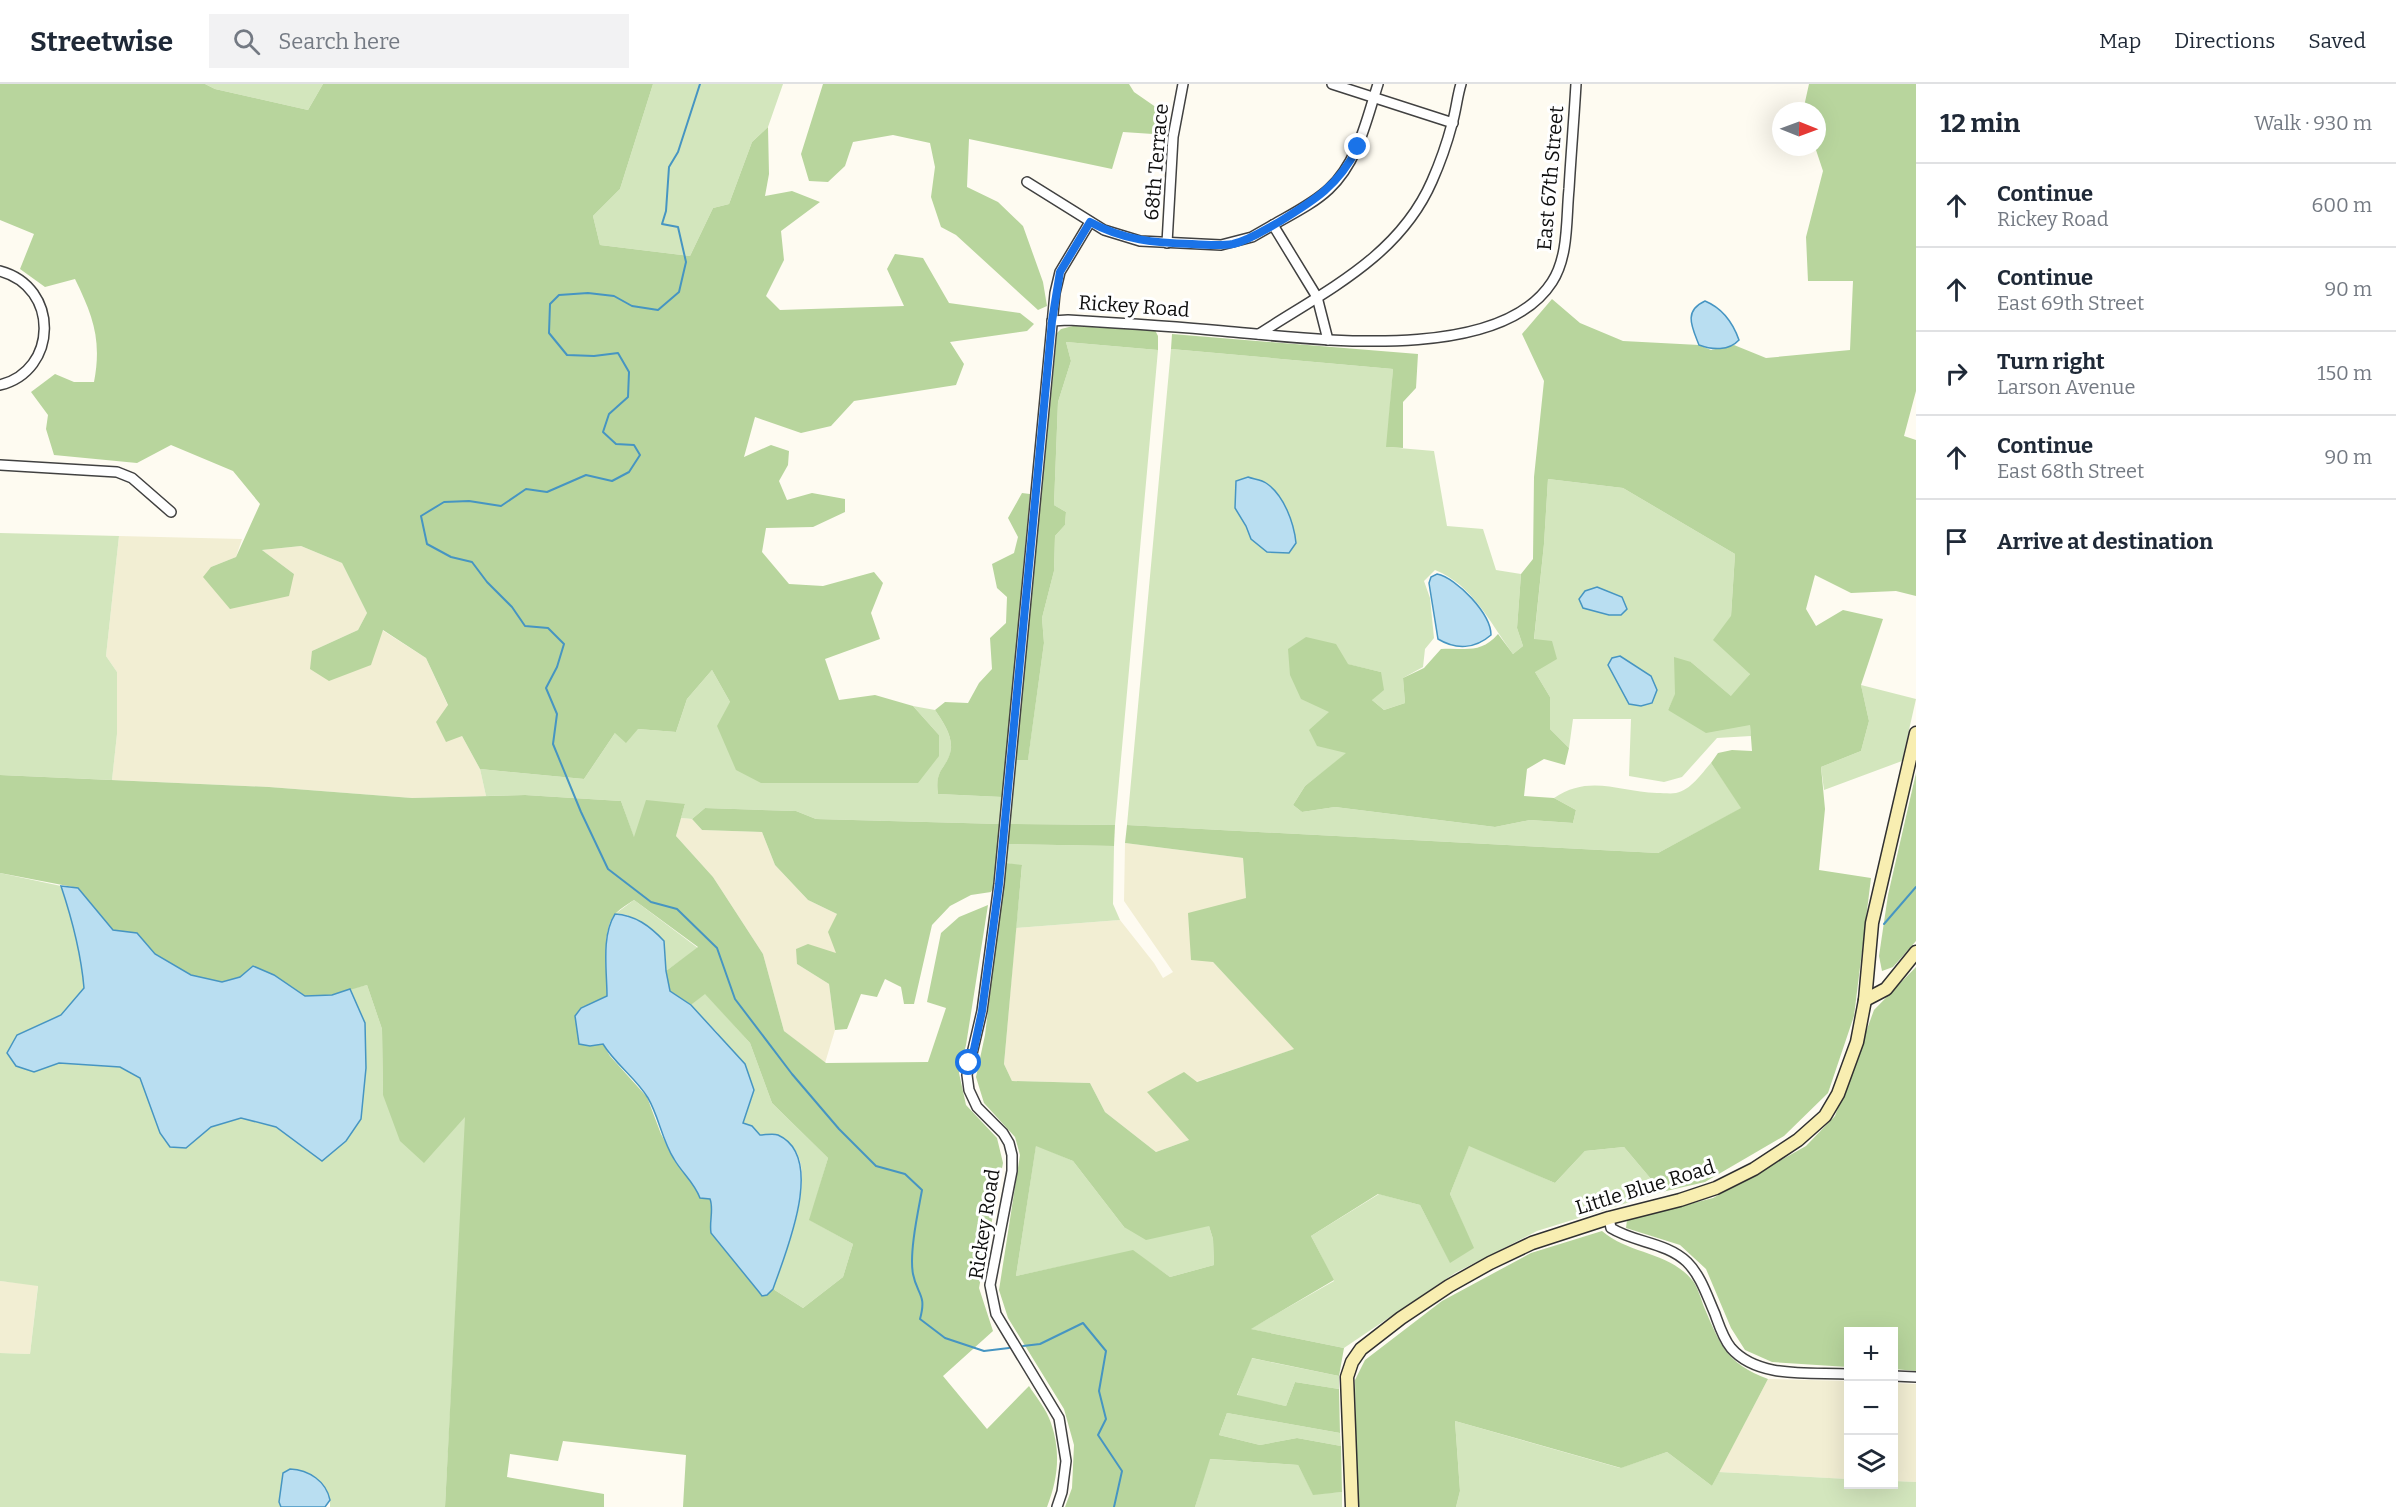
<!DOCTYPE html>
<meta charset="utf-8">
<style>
:root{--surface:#fff;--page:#f2f2f3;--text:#1f2937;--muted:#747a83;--line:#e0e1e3}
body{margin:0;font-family:Bitter,serif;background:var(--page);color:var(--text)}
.controls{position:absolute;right:18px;bottom:18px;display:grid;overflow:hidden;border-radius:0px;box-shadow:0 6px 24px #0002}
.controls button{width:54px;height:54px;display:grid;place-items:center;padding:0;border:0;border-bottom:2px solid var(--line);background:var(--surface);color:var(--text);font:30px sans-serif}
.compass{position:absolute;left:1772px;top:18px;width:54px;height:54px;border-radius:50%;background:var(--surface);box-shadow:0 6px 24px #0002;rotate:91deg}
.stop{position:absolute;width:18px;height:18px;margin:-14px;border:4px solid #1a73e8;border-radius:50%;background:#fff}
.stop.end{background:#1a73e8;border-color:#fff;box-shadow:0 2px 6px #0008}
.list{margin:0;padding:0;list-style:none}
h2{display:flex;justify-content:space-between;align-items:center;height:78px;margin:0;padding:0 24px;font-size:26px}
h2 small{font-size:20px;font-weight:400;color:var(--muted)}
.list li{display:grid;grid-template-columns:39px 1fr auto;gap:18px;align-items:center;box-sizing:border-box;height:84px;padding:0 24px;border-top:2px solid var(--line)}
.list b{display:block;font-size:22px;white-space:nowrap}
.list p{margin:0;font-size:20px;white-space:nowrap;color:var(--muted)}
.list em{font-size:20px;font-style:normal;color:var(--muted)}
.icon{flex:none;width:33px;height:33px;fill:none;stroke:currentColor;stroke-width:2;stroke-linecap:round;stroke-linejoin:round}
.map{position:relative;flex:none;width:1916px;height:1423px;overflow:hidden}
header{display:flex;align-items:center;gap:36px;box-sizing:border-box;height:84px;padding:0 30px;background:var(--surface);border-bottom:2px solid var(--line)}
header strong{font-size:28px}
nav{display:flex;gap:33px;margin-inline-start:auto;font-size:21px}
.search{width:420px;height:54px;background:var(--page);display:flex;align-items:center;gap:15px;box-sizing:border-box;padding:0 21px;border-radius:0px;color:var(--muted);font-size:22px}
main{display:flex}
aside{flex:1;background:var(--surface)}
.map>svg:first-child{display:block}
.farmland{fill:#f2eed3}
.green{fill:#d3e6bd}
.forest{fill:#b8d59d;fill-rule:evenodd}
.water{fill:#b9def1;stroke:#4695c2;stroke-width:1.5}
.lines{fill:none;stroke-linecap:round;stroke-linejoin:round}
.stream{stroke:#4695c2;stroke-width:2}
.street-casing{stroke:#414141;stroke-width:12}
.secondary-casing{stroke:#303030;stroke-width:15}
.street{stroke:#fff;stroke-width:9}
.secondary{stroke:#f8eeb1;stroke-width:12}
.route{stroke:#1a73e8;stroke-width:8}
.labels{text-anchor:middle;stroke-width:6;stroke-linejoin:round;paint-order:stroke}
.street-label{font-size:20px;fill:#0e0e0e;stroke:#fff}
</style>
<header>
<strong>Streetwise</strong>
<div class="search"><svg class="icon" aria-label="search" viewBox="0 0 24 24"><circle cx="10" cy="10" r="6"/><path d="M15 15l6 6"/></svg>Search here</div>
<nav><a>Map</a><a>Directions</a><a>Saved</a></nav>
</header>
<main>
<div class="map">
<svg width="1916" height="1423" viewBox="0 0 1916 1423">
<rect width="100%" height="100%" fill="#fefbf1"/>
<!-- farmland -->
<g class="farmland">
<path d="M119 452 242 455 236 473 211 483 294 490 262 466 301 462 342 479 367 529 358 546 312 567 382 546 426 574 462 652 480 685 486 712 412 714 269 703 112 696 117 650V588L106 572Z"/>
<path d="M681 734 692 735 702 746 762 748 775 781 808 816 837 830 836 870 808 861 797 880 829 900 835 946 825 979 784 947 763 870 713 793 676 752Z"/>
<path d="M1125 759 1243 774 1246 814 1213 878 1295 965 1196 998 1148 1007 1189 1056 1156 1068 1105 1028 1090 999 1012 997 1004 980 1016 844 1120 836 1154 879 1163 894 1173 888 1124 817Z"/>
<path d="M0 1197 38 1201 30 1270 0 1269Z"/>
<path d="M1768 1295 1848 1297V1395L1719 1388Z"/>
<path d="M1894 1299 1916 1300V1398L1894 1397Z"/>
</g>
<!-- green -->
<g class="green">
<path d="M205 0H323L308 26 215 5Z"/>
<path d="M653 0H783L768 43 752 58 729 120 713 124 690 172 600 161 593 132 620 105Z"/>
<path d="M1066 258 1158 266 1115 741 1010 740 1016 676 1028 675 1044 559 1042 534 1054 487 1055 452 1065 441 1066 428 1054 421 1058 318 1071 277Z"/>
<path d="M1171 265 1393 285 1387 363 1434 367 1447 442 1483 445 1496 486 1521 490 1517 544 1523 562 1513 570C1490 539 1473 501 1435 486L1424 497 1430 514 1434 554 1425 565 1423 583 1403 594 1405 619 1384 626 1372 616 1381 588 1347 580 1329 628 1347 669 1305 702 1293 721 1302 728 1335 723 1495 743 1530 736 1573 739 1576 726 1554 714C1590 690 1619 708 1657 709 1663 709 1671 710 1676 709 1691 706 1701 690 1711 679L1742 724 1658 769 1127 741Z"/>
<path d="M1548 395 1623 404 1735 470 1731 532 1750 590 1732 613 1691 578 1668 626 1750 641 1751 652 1717 654 1682 693 1664 698 1629 692 1631 635H1573L1569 664 1550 645V613L1535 588 1534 556 1544 460Z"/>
<path d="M0 449 119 452 106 572 117 588V650L112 696 0 691Z"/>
<path d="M712 586 730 618 939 651 913 622 935 626C943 638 952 650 951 665 949 683 934 684 938 710L1002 713 1000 740 816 735 796 727 705 724 692 735 681 734 685 720 634 754 621 717 525 711 486 712 480 685 584 695 615 649 638 645 676 648 687 615Z"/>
<path d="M1861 601 1916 615 1902 677 1824 706 1821 683 1861 667 1869 637Z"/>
<path d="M1008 760 1114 762 1113 820 1120 836 1016 844 1022 782 1006 779Z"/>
<path d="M0 789 61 802C72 835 81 869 84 904L61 931 17 951 34 988 59 979 120 983 140 994 160 1049 186 1064 211 1043 241 1034 276 1043 322 1076 346 1057 361 1034 365 939 350 905 367 901 382 945 383 1011 466 1032 445 1423H330V1416L290 1385 283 1389 279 1417 281 1423H0V1269L30 1270 38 1202 0 1197Z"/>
<path d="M634 816 698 864 666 887 664 857 627 831 615 830Z"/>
<path d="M705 909 750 959 772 1019 828 1074 810 1136 853 1160 843 1193 803 1224 773 1205C784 1174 819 1090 792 1062 786 1055 771 1056 762 1051 753 1047 756 1043 743 1039L751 1011 717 948 691 921Z"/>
<path d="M1036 1061 1073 1077 1124 1143 1209 1142 1213 1155 1214 1181 1170 1193 1133 1167 1016 1192Z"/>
<path d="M1469 1061 1555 1099 1585 1067 1624 1063 1662 1108 1537 1147 1455 1189 1344 1264 1250 1245 1334 1197 1311 1152 1379 1110 1420 1121 1450 1178 1473 1164 1450 1110Z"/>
<path d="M1251 1274 1339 1292V1305L1295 1298 1286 1322 1237 1312Z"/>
<path d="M1227 1329 1340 1349 1341 1362 1297 1354 1260 1361 1219 1351Z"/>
<path d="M1455 1337 1620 1384 1667 1368 1712 1402 1719 1388 1848 1395V1400H1894V1397L1916 1398V1423H1456L1460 1407Z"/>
<path d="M1209 1375 1298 1381 1313 1410 1342 1408V1423H1195Z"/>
</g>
<!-- forest -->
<g class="forest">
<path d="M0 0H205L215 5 308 26 323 0H653L620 105 593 132 600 161 690 172 713 124 729 120 752 58 768 43 769 90 765 112 792 107 820 118 781 147 784 176 766 212 780 226 904 222 887 185 895 170 923 174 949 219 1020 229 1034 240 1027 247 950 258 964 280 956 301 854 317 831 342 801 349 755 333 744 373 771 361 789 367 788 381 779 397 787 416 812 409 845 415V428L813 443 766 444 762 468 789 500 823 502 874 488 883 499 871 529 880 555 825 575 839 616 875 611 913 622 939 651V672L918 699H761L736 686 717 642 730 618 712 586 687 615 676 648 638 645 626 659 615 649 584 695 480 685 462 652 446 658 436 638 448 621 426 574 383 546 371 581 329 597 310 585 312 567 358 546 367 529 342 479 301 462 262 466 294 490 289 512 230 525 203 493 211 483 236 473 260 420 233 387 171 361 137 379 54 371 46 345 48 331 31 308 55 290 74 298H94C102 256 93 232 75 195L45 203 20 185 34 150 0 136Z"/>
<path d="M823 0H1129L1134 8 1160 26 1153 50 1123 48 1112 85 969 55 967 103 998 118 1023 142 1043 198 1047 222 1038 226 956 151 941 143 931 113 935 83 930 59 893 51 853 58 845 82 828 98 809 97 801 70Z"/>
<path d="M1809 0H1916V307L1904 352 1916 356V512L1896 507 1851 509 1815 491 1806 525 1816 542 1843 526 1883 535 1861 601 1869 637 1861 667 1821 683 1825 725 1819 786 1871 794 1854 932 1828 1009 1784 1052 1705 1098 1662 1108 1624 1063 1585 1067 1555 1099 1469 1062 1450 1110 1474 1164 1450 1179 1420 1121 1378 1110 1311 1152 1334 1196 1251 1245 1344 1264 1339 1292 1252 1274 1237 1311 1286 1322 1295 1298 1339 1305 1340 1349 1227 1329 1219 1351 1260 1361 1297 1354 1341 1362 1342 1408 1313 1411 1298 1381 1210 1375 1195 1423H1065L1072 1404 1074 1361 1064 1325 1008 1234 999 1206 1020 1071 1015 1053 984 1019 976 993 985 951 1006 779 1022 781 1004 980 1012 997 1090 999 1105 1028 1156 1068 1189 1056 1147 1008 1184 988 1197 998 1294 965 1213 878 1191 876 1188 829 1246 814 1243 774 1125 759 1127 741 1658 769 1741 724 1711 679 1718 669 1732 666 1752 667 1750 641 1706 649 1668 626 1675 610 1674 573 1691 578 1731 612 1750 590 1713 556 1731 532 1735 470 1623 404 1548 395 1544 460 1534 555 1552 557 1557 575 1535 588 1550 613V645L1569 664 1565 681 1544 675 1527 685 1524 712 1554 714 1576 726 1573 739 1530 736 1495 743 1335 723 1302 728 1293 721 1305 702 1346 669 1317 662 1309 646 1329 628 1301 615 1290 591 1288 565 1306 553 1336 560 1348 580 1381 588 1384 606 1372 616 1384 626 1405 619 1403 594 1424 584 1441 565C1464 563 1480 571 1498 550L1513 570 1523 562 1517 544 1521 490 1533 475 1534 393 1544 297 1522 250 1552 215 1580 239 1623 257 1699 261 1711 266 1734 261 1766 274 1850 266 1853 197H1808L1806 153 1823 87 1815 63H1817V27H1803ZM1036 1062 1073 1077 1124 1143 1146 1156 1209 1142 1213 1155 1214 1181 1170 1193 1133 1166 1016 1192Z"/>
<path d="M1073 242 1155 246 1158 252V266L1066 258 1071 277 1058 318 1054 421 1066 428 1065 441 1055 452 1054 487 1042 534 1044 559 1028 676H1016L1057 249 1061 245Z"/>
<path d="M1172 250 1418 270 1416 304 1403 318V364L1386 363 1393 285 1171 265Z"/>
<path d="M1022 409 1030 410 1002 713 938 710C934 684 948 684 951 665 952 650 943 638 935 626L945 618 968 619 979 599 992 585 990 554 1006 539 1007 513 997 504 992 480 1014 469 1018 453 1008 434Z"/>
<path d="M1916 689V857L1893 883 1882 887 1879 872 1888 811Z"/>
<path d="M0 691 269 703 412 714 525 711 621 717 634 753 646 716 685 720 676 752 713 793 763 870 784 947 826 979 928 978 946 924 927 918 941 849 959 833 988 821 966 961 959 989 966 1021 997 1054 1003 1079 979 1204 993 1247 943 1292 987 1345 1029 1302C1036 1313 1047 1326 1051 1339 1061 1368 1058 1395 1047 1423H683L686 1371 563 1357 558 1377 510 1370 507 1393 604 1410V1423H445L465 1033 424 1079 400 1057 383 1011 382 945 367 901 332 911 305 912 274 891 240 893 221 898 191 891 155 870 137 849 113 846 78 804 0 789ZM634 816 698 863 666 887 670 907 691 921 705 910 750 959 772 1019 828 1074 809 1136 853 1160 843 1193 803 1224 773 1205 767 1211 762 1212 711 1149C709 1138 714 1125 710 1115L700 1114 695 1102 675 1077 661 1050 647 1013 610 972 581 924 607 912C607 892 601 844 615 830 621 824 628 820 634 816Z"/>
<path d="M705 724 796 727 816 735 1000 740 993 804 991 808 971 811 950 822 932 841 914 920H904L901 903 885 895 877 913 861 910 847 945 835 946 829 900 797 880 796 865 808 860 836 869 828 848 837 830 808 816 775 781 762 748 702 746 692 735Z"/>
<path d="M1010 740 1115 741 1114 762 1008 760Z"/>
<path d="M1916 883V1287L1894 1285V1248H1848V1283L1772 1278 1745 1266 1731 1244 1706 1185 1680 1161 1626 1144 1627 1136 1713 1114 1806 1062 1835 1032 1874 926Z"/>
<path d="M1602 1147C1630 1171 1669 1167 1693 1197 1698 1204 1701 1215 1704 1223 1721 1262 1726 1279 1768 1295L1712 1402 1667 1368 1621 1384 1455 1337 1460 1407 1456 1423H1357L1355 1296 1365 1276 1442 1217 1531 1169Z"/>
</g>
<!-- water -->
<g class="water">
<path d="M1705 217C1722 224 1733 239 1739 256 1729 267 1712 266 1699 261 1692 243 1683 227 1705 217Z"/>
<path d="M1248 393C1253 395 1262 396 1266 399 1284 411 1294 439 1296 459L1289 469 1267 468 1251 455 1246 442 1235 424 1236 397Z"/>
<path d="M1437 490C1457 494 1491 530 1491 551 1475 565 1456 566 1438 555L1429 499 1431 493Z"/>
<path d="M1597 503 1622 513 1627 525 1621 531H1609L1583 524 1579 515 1585 507Z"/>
<path d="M1620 572 1651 592 1657 606 1652 619 1641 622 1629 620 1608 581 1612 574Z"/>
<path d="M61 802 78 804 113 846 137 849 155 870 191 891 222 898 240 893 253 882 274 891 305 912 332 911 350 905 365 939 366 984 361 1035 346 1057 322 1077 276 1043 241 1034 211 1043 186 1064 170 1063 160 1049 140 994 120 983 59 979 34 988 16 982 7 969 17 951 61 931 84 904C81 869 72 835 61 802Z"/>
<path d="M615 830C635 831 650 842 664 857L666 887 670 907 691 921 745 980 754 1006 743 1039 752 1042 760 1051C765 1051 773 1049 778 1051 827 1073 785 1170 773 1205L767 1211 762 1212 759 1208 711 1149C709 1138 714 1125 710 1115L700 1114C694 1098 682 1089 674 1075 662 1056 659 1033 648 1014 636 994 615 980 603 960L590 962 579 960 575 932 581 924 607 912C607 887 601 852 615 830Z"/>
<path d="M290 1385C309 1386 326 1397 330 1416L325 1423H281L279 1418 283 1389Z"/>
</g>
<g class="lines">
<!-- stream -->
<g class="stream">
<path d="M700 0 678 68 669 83 666 127 662 140 678 143 686 178 679 208 658 226 632 222 614 212 588 209 559 211 550 220 549 249 567 271 594 272 618 269 629 288 628 313 609 330 603 348 616 360 634 361 640 371 629 388 612 397 586 391 547 408 526 405 501 422 469 417 444 418 421 432 427 460 451 473 472 478 487 498 512 523 525 542 548 544 564 560 557 583 546 604 557 630 553 660 581 728 608 785 651 818 677 825 717 864 735 915 792 990 839 1045 876 1082 905 1090 922 1106C918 1128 909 1169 913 1190 917 1211 927 1210 920 1235L945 1254 984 1267 1009 1264"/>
<path d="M1884 840 1916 803"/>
<path d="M1023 1262 1040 1260 1083 1239 1106 1267 1099 1307 1106 1335 1098 1351 1122 1387 1114 1423"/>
</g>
<!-- street casing -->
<g class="street-casing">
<g id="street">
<path d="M1332 0 1453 39"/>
<path d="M1027 98 1104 146 1140 157 1221 161 1252 153 1273 141 1317 213 1328 256"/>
<path d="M1273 141C1292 130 1313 120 1329 105 1358 78 1366 37 1378 0"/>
<path d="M1167 159 1173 53 1183 0"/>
<path d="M0 187C60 203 58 287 0 301"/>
<path d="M1052 237 1068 236C1120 239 1171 242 1223 247 1307 254 1498 282 1552 198 1569 172 1566 134 1569 105 1571 70 1574 35 1576 0"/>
<path d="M1259 250C1325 207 1399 173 1432 97 1440 79 1447 59 1452 40 1456 27 1457 13 1461 0"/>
<path d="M0 381 117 388 132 394 171 428"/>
<path d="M1609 1134 1611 1144C1635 1159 1666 1158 1687 1178 1701 1192 1707 1212 1715 1230 1719 1241 1723 1254 1731 1264 1758 1295 1810 1288 1848 1290"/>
<path d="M1894 1292 1916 1293"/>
<path d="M1057 1423 1062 1408 1066 1377 1059 1334 996 1230 990 1201 1012 1087V1071L1009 1059 1003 1049 977 1023 969 1006 967 991 982 927 999 800 1055 209 1060 188 1090 138"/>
</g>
</g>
<!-- secondary casing -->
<g class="secondary-casing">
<g id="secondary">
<path d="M1865 916 1886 905 1916 868"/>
<path d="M1352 1423 1347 1293 1352 1278 1361 1265 1401 1234 1449 1202 1490 1179 1532 1159 1609 1134 1680 1116 1716 1104 1754 1085 1798 1056 1825 1032 1838 1010 1857 958 1865 916 1872 839 1916 649"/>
</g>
</g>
<!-- street -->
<use href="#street" class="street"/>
<!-- secondary -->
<use href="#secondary" class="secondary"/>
</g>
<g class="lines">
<!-- route -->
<path class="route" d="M969 979 974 965 982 927 999 800 1052 237 1060 188 1090 138C1123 156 1155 159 1192 160 1206 161 1220 162 1233 160 1250 156 1264 146 1279 138 1315 116 1338 102 1358 63"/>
</g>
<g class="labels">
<!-- street labels -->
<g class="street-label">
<text transform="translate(1156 78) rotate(-85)" y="7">68th Terrace</text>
<text transform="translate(1550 94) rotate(-85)" y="7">East 67th Street</text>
<text transform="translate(1134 222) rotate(4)" y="7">Rickey Road</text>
<text transform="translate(1645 1103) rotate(-17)" y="7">Little Blue Road</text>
<text transform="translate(984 1140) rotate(-81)" y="7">Rickey Road</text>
</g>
</g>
</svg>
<div class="controls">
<button>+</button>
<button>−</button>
<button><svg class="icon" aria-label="layers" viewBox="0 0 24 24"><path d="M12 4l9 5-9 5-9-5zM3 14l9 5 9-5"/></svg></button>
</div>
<svg class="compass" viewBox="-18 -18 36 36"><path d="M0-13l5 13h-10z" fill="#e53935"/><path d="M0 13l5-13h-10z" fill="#747a83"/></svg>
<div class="stop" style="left:969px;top:979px"></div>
<div class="stop end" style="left:1358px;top:63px"></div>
</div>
<aside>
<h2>12 min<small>Walk · 930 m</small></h2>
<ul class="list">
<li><svg class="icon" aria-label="ahead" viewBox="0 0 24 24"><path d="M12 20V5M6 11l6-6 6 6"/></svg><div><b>Continue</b><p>Rickey Road</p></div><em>600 m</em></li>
<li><svg class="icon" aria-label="ahead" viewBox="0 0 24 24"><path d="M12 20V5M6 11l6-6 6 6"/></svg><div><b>Continue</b><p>East 69th Street</p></div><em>90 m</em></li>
<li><svg class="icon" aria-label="right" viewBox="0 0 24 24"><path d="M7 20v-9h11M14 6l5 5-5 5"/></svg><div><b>Turn right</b><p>Larson Avenue</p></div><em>150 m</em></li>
<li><svg class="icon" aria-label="ahead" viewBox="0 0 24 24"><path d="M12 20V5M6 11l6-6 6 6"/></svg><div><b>Continue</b><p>East 68th Street</p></div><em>90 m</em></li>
<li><svg class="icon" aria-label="arrive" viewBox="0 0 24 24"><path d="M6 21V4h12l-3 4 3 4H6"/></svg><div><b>Arrive at destination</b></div></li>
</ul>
</aside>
</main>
